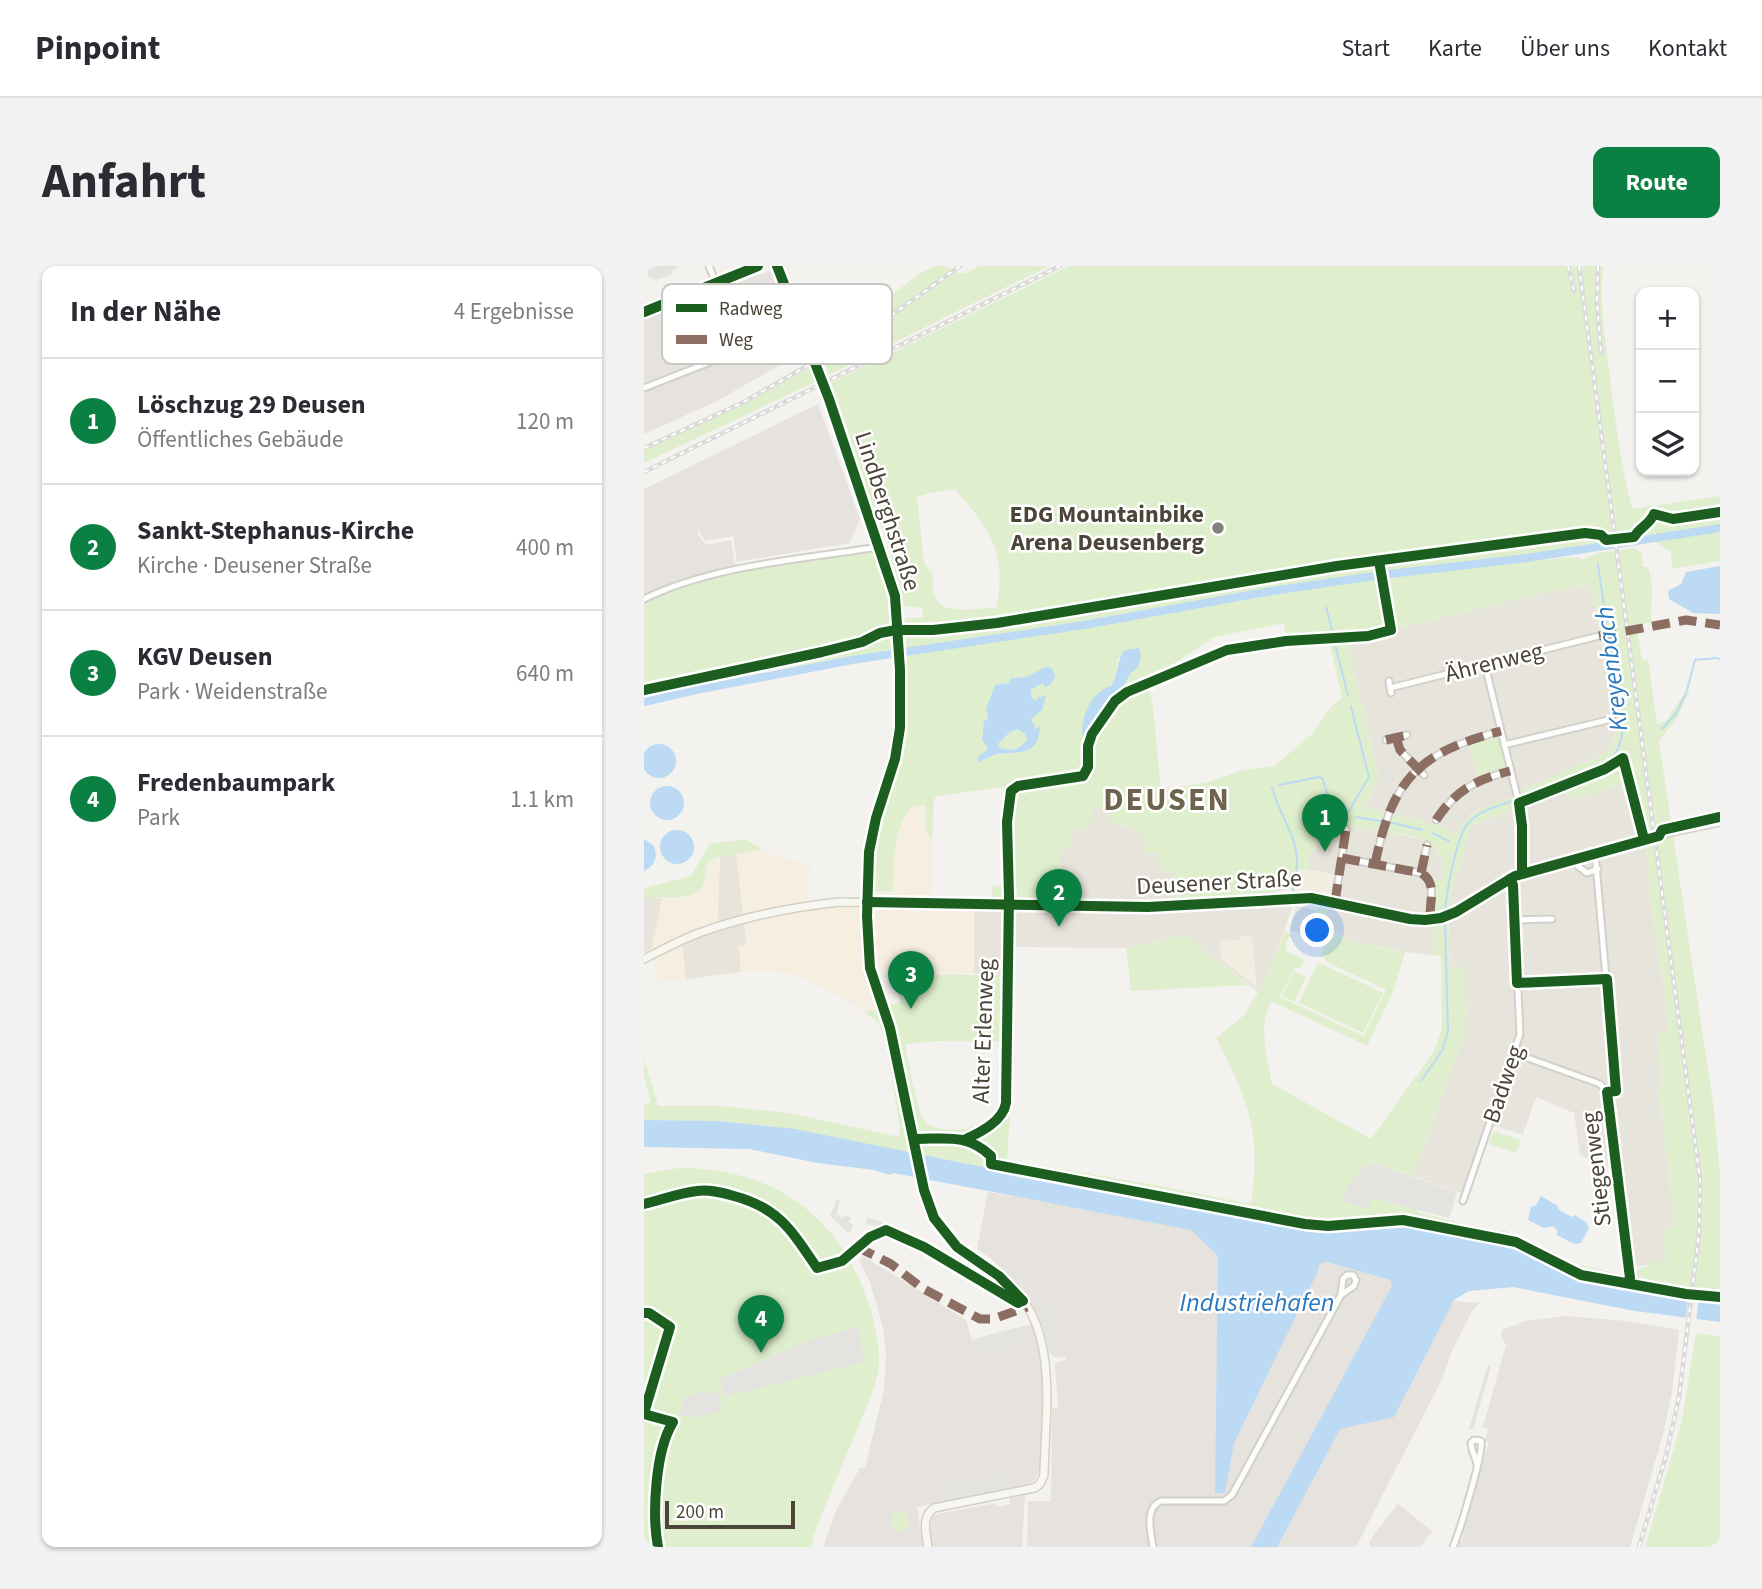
<!DOCTYPE html>
<html lang="de">
<meta charset="utf-8">
<style>
:root{--surface:#fff;--page:#f2f2f3;--text:#2b2b33;--muted:#7c7c81;--line:#e1e1e2;--accent:#0b8043}
body{margin:0;font-family:"Source Sans 3",sans-serif;background:var(--page);color:var(--text)}
.controls{position:absolute;right:21px;top:21px;display:grid;overflow:hidden;border-radius:14px;box-shadow:0 2px 5px #0004}
.controls button{width:63px;height:63px;display:grid;place-items:center;padding:0;border:0;border-bottom:2px solid var(--line);background:var(--surface);color:var(--text);font:35px sans-serif}
.scale{position:absolute;left:21px;bottom:18px;width:130px;box-sizing:border-box;padding-left:7px;border:4px solid #4b4438;border-top:0;font-size:19px;line-height:24px;white-space:nowrap;color:#4b4438;-webkit-text-stroke:5px #fff;paint-order:stroke}
.you{position:absolute;left:674px;top:665px;width:24px;height:24px;margin:-18px;border:5px solid #fff;border-radius:50%;background:#1a73e8;box-shadow:0 0 0 10px #1a73e833}
.badge{display:grid;place-items:center;width:46px;height:46px;border-radius:50%;background:var(--accent);color:#fff;font-size:23px;font-weight:700}
.pin{position:absolute;translate:-50% -58px;filter:drop-shadow(0 2px 4px #0008)}
.pin::after{content:'';position:absolute;top:37px;width:24px;height:21px;background:inherit;clip-path:polygon(0 0,100% 0,50% 100%)}
.list{margin:0;padding:0;list-style:none}
h2{display:flex;justify-content:space-between;align-items:center;height:91px;margin:0;padding:0 28px;font-size:30px}
h2 small{font-size:23px;font-weight:400;color:var(--muted)}
.list li{display:grid;grid-template-columns:46px 1fr auto;gap:21px;align-items:center;box-sizing:border-box;height:126px;padding:0 28px;border-top:2px solid var(--line)}
.list b{display:block;font-size:26px;white-space:nowrap}
.list p{margin:0;font-size:23px;white-space:nowrap;color:var(--muted)}
.list em{font-size:23px;font-style:normal;color:var(--muted)}
.icon{flex:none;width:38px;height:38px;fill:none;stroke:currentColor;stroke-width:2;stroke-linecap:round;stroke-linejoin:round}
.map{position:relative;flex:none;width:1076px;height:1281px;overflow:hidden;border-radius:14px}
header{display:flex;align-items:center;gap:42px;box-sizing:border-box;height:98px;padding:0 35px;background:var(--surface);border-bottom:2px solid var(--line)}
header strong{font-size:33px}
nav{display:flex;gap:38px;margin-inline-start:auto;font-size:24px}
.intro{display:flex;align-items:center;justify-content:space-between;box-sizing:border-box;height:168px;padding:0 42px}
h1{margin:0;font-size:49px}
.button{padding:18px 32px;border-radius:14px;background:var(--accent);color:#fff;font-size:24px;font-weight:700}
main{display:flex;gap:42px;padding:0 42px}
aside{flex:1;background:var(--surface);border-radius:14px;box-shadow:0 2px 5px #0004}
.map>svg:first-child{display:block}
.residential{fill:#e7e4db}
.commercial{fill:#f6eee1}
.industrial{fill:#e6e2dd}
.education{fill:#f1ede0}
.green{fill:#dfefcd;fill-rule:evenodd}
.parking{fill:#e5e3df}
.water{fill:#bcdaf3;fill-rule:evenodd}
.pier{fill:#f3f2ee}
.lines{fill:none;stroke-linecap:round;stroke-linejoin:round}
.stream{stroke:#bcdaf3;stroke-width:2}
.river{stroke:#bcdaf3;stroke-width:8}
.street-casing{stroke:#d1d0cb;stroke-width:9}
.secondary-casing{stroke:#d3d0c4;stroke-width:10}
.primary-casing{stroke:#d6cfba;stroke-width:11}
.street{stroke:#fdfdfc;stroke-width:5}
.secondary{stroke:#f7f6f1;stroke-width:7}
.primary{stroke:#f2efe6;stroke-width:8}
.rail-casing{stroke:#dadada;stroke-width:4.5}
.rail{stroke:#fff;stroke-width:2;stroke-dasharray:5;stroke-linecap:butt}
.quiet{stroke:#8d6e63;stroke-width:9;stroke-dasharray:18 9;stroke-linecap:butt}
.cycleway-casing{stroke:#fff;stroke-width:15}
.cycleway{stroke:#1b5e20;stroke-width:10}
.poi-dot{fill:#868178;stroke:#fff;stroke-width:2.5}
.labels{text-anchor:middle;stroke-width:5;stroke-linejoin:round;paint-order:stroke}
.street-label{font-size:24px;fill:#4b4438;stroke:#fff}
.poi-label{font-size:24px;font-weight:bold;fill:#4b4438;stroke:#fff;text-anchor:end}
.water-label{font-size:26px;font-style:italic;fill:#2a78be;stroke:#fff}
.district-label{font-size:32px;font-weight:bold;letter-spacing:2px;fill:#6e634e;stroke:#fff}
.key{fill:#fff;stroke:#c9c7c3;stroke-width:2}
.key-label{font-size:19px;fill:#4b4438}
</style>
<header>
<strong>Pinpoint</strong>
<nav><a>Start</a><a>Karte</a><a>Über uns</a><a>Kontakt</a></nav>
</header>
<div class="intro"><h1>Anfahrt</h1><a class="button">Route</a></div>
<main>
<aside>
<h2>In der Nähe<small>4 Ergebnisse</small></h2>
<ul class="list">
<li><span class="badge">1</span><div><b>Löschzug 29 Deusen</b><p>Öffentliches Gebäude</p></div><em>120 m</em></li>
<li><span class="badge">2</span><div><b>Sankt-Stephanus-Kirche</b><p>Kirche · Deusener Straße</p></div><em>400 m</em></li>
<li><span class="badge">3</span><div><b>KGV Deusen</b><p>Park · Weidenstraße</p></div><em>640 m</em></li>
<li><span class="badge">4</span><div><b>Fredenbaumpark</b><p>Park</p></div><em>1.1 km</em></li>
</ul>
</aside>
<div class="map">
<svg width="1076" height="1281" viewBox="0 0 1076 1281">
<rect width="100%" height="100%" fill="#f3f2ee"/>
<!-- residential -->
<g class="residential">
<path d="M947 319 972 467 967 481 961 488 872 526 873 529 827 548 813 570 793 559 720 542 735 511 703 375 899 327Z"/>
<path d="M984 516 999 573H1001L1007 635 1026 766 1015 767 1018 821 1015 822 1031 962 1023 995 986 1002 972 906 936 889 930 847 892 831 879 869 846 858 821 928 769 910 820 769 821 701H806L804 650 807 629 825 566 831 558 876 542 875 537 917 523 929 533Z"/>
<path d="M449 540 468 544V557L496 566 516 588 528 605 534 640 650 636 625 707 614 726 541 669 482 682 364 681V709L330 708V639L432 640 415 612 416 587 428 577 429 563Z"/>
<path d="M703 560 741 564 784 576 791 582 800 598 797 614H789L787 648 790 659V689L761 686 704 674 681 661 684 640 690 628 693 609 665 604V586L673 585 671 571 701 569Z"/>
<path d="M92 587 103 679 95 680 97 706 42 713 38 678 55 669 73 664 76 591Z"/>
<path d="M7 630 18 633 8 682 0 686V632Z"/>
</g>
<!-- commercial -->
<g class="commercial">
<path d="M282 539V559L284 571 288 575V637L330 639V708L287 709V714L252 723 244 702 230 705 229 703 228 625 249 626V594L256 557 266 541Z"/>
<path d="M118 583 132 591 166 599 164 640 218 636 219 681 225 710 235 743 220 746 197 731 152 709 130 705H97L95 680 103 679 92 587Z"/>
<path d="M76 591 73 664 55 669 38 678 42 713 15 716 9 694 8 682 18 633 35 632 59 619 62 599Z"/>
</g>
<!-- industrial -->
<g class="industrial">
<path d="M125 5 127 6 161 85 71 136 0 168V52Z"/>
<path d="M174 138 216 253 206 277 93 296 89 270 61 275 55 265 53 267 62 279 87 274 91 300 37 313 0 329V223Z"/>
<path d="M344 926 626 975 809 1035 836 1037 828 1045 807 1087 798 1113 712 1281H383L384 1235H407L408 1142H414L411 1097 422 1094V1091L407 1089 399 1062 387 1036 348 993 333 983Z"/>
<path d="M219 990 322 1054 328 1074 387 1058 397 1087 399 1117 396 1203 391 1214 383 1219 273 1241 279 1281H179L192 1245 216 1202H221L240 1124 242 1087 239 1062 226 1016 215 994Z"/>
<path d="M920 1050 982 1055 1035 1064 1028 1126 1018 1172 986 1281H812L819 1272 820 1258 825 1249V1241L845 1176 841 1175 844 1163 839 1161 862 1079 857 1070 858 1064 882 1055Z"/>
<path d="M381 1229 378 1281H287L285 1266 289 1249 352 1237 353 1241 366 1238 365 1232Z"/>
<path d="M754 1238 788 1265 776 1281H727L725 1275Z"/>
</g>
<!-- education -->
<g class="education">
<path d="M658 603 693 609 690 628 654 626Z"/>
<path d="M608 669 613 722 577 693 576 675 596 674 597 670Z"/>
</g>
<!-- green -->
<g class="green">
<path d="M291 0H300L319 8 335 0H405L185 109 164 49 166 37 195 21 197 24 200 22 216 52 277 7Z"/>
<path d="M425 0H959C955 40 962 80 967 119 972 161 978 202 988 243L1076 230V295L1032 302 1028 301 1027 286 1006 272 945 279 794 303 932 291 938 294 954 287 991 282 998 288 999 301H1004L1008 316 1007 356 992 358 998 394 1004 393 1013 458 1022 455 1043 423 1045 426 1033 452 1015 475 1070 844 1076 908V1034L1064 1033V1026L1044 1023 1043 1031 942 1013 869 978 756 955 673 963 278 889 250 760 242 740 257 736 252 723 287 714V709H364V776L294 775 261 778C264 793 273 849 282 857 291 865 315 865 325 862 340 857 350 848 366 847L363 894 500 917 607 938C618 866 604 834 572 772L599 750 620 717 641 665 649 669 648 672 645 671 641 679 643 681 642 685 660 694 657 702H650L636 731 720 770 742 724 681 695V692L676 690 680 681 677 675 668 669 675 638 684 640C682 646 678 656 681 661 689 674 745 683 761 686L749 726 723 780 627 735C614 759 623 792 628 818L727 873 790 785 798 763 797 690 790 689V659L787 648 789 613 797 614 800 598C796 591 793 584 787 579 772 567 723 562 703 560L699 569 671 571 673 585 665 586V604L656 603 652 627H647L650 609H633L632 628 534 635 528 605 516 604V588L502 586C503 562 486 563 467 557L468 544 449 540 445 563 429 564 428 577 416 587 415 612 430 611 432 640 347 639 349 620 365 619 360 521 294 530 290 533 288 575C279 566 282 551 282 539L266 541C249 567 249 595 249 626L228 625 234 568 255 501 260 472 262 450 259 371 261 352H278L279 342 259 340 244 277 226 233 187 117ZM311 223C346 264 364 286 352 342 321 342 284 355 289 309L280 297 273 231 285 227ZM947 319 972 467 967 481 961 488 872 526V530C849 538 822 544 813 569L793 559 720 542 735 511 703 375 748 366V364L899 327ZM640 357 642 375 685 373 698 432 688 440 667 469 630 500 599 504 565 516 517 524 509 440 504 417 496 420 507 407 528 399 570 371ZM474 392 494 400 486 408 476 427 464 436 453 452 472 412ZM402 402 399 417 387 424V431L398 444 387 453 392 463 384 485 335 491 344 483 338 473 340 456 344 455 357 418 390 409ZM984 516 1001 574 1007 635 1026 765 1015 766 1018 821 1015 822 1031 961 1019 963 1023 994 1006 997 1005 1000 991 1004 992 1012 937 999 934 1004 858 963 854 967C827 960 801 953 774 946V944L727 932 730 897 769 910 820 769 824 738H822L821 701 806 700 804 650 807 629 825 566 831 558 876 542V537L916 523 929 533Z"/>
<path d="M166 102 171 116 0 197V184L105 135Z"/>
<path d="M228 286 234 290C244 321 249 350 252 383L145 401 0 431V338L4 335C75 304 152 298 228 286Z"/>
<path d="M372 463 381 468 384 473C378 483 367 486 356 482L354 478 365 467Z"/>
<path d="M857 465 866 505 835 514 823 475Z"/>
<path d="M101 573 118 583 71 592 62 599C61 605 62 615 58 621 49 637 13 629 0 632V622L47 610 66 578Z"/>
<path d="M541 669 604 719 487 725 482 682Z"/>
<path d="M674 696 739 727 719 767 655 737Z"/>
<path d="M650 705 662 711 650 736 638 730Z"/>
<path d="M235 743 244 770 268 887 126 860 74 855 0 854V838L7 837 0 810V792L14 840H76L145 847 255 871 256 862 242 778 235 757 220 746Z"/>
<path d="M849 865 877 874 872 887 845 878Z"/>
<path d="M35 902C126 901 196 949 224 1036 230 1054 236 1079 235 1099 233 1120 221 1144 213 1164 198 1199 184 1233 170 1268L167 1281H0V908Z"/>
<path d="M1052 1067 1076 1071V1281H1001L1038 1155Z"/>
<circle cx="256" cy="1255" r="10"/>
</g>
<!-- parking -->
<g class="parking">
<path d="M7 0H34V2L27 5 28 8 10 15 8 11 5 12 2 3Z"/>
<path d="M121 11 126 17 97 29 101 41 93 44 90 37 92 35H90L87 29 89 28 86 25 97 21 98 23V20L106 17 107 19V17L114 13 116 16 115 13Z"/>
<path d="M633 609H650L648 622 632 626Z"/>
<path d="M655 640 673 645 668 664H665L664 669 646 665 652 641Z"/>
<path d="M721 897 728 900 729 897 813 926 805 952 728 932 724 943 696 934Z"/>
<path d="M193 933 196 934 192 948 199 952 202 949 207 952 205 956 209 959 207 966 204 967 186 950Z"/>
<path d="M224 951 254 962 255 966 252 967 221 957Z"/>
<path d="M419 1025 418 1092 410 1091 406 1088 394 1045Z"/>
<path d="M214 1061 221 1096 80 1131 76 1113 163 1075Z"/>
<path d="M371 1062 382 1068 386 1078 335 1092 331 1088 333 1072Z"/>
<path d="M844 1099 847 1100 829 1164 825 1163Z"/>
<path d="M63 1125 64 1128 74 1126 79 1144 47 1153 46 1150H35L40 1131Z"/>
<path d="M365 1205 367 1219 363 1220V1223L336 1228 334 1226V1229L298 1236 296 1217 329 1212 330 1216 335 1215V1210Z"/>
</g>
<!-- water -->
<g class="water">
<path d="M1076 300V348L1049 347 1025 333 1024 325 1037 318 1042 306Z"/>
<path d="M495 382 497 391 494 401 486 408 476 427 464 436 443 468 438 469C438 449 447 426 467 420 475 408 472 395 481 384Z"/>
<path d="M402 401 408 402 411 411 407 418 401 421 399 417 387 424V431L391 435 395 431 402 430 398 444 387 453 392 463 396 460C394 495 372 483 350 489 345 491 339 494 334 496V491L344 483 338 474 340 455 344 454 342 443 351 419 365 417 367 412 382 411ZM373 463 381 468 383 473C378 483 367 486 356 482L354 478 365 467Z"/>
<circle cx="15" cy="495" r="17"/>
<circle cx="23" cy="537" r="17"/>
<circle cx="33" cy="581" r="17"/>
<path d="M0 573 10 580C14 591 11 600 0 605Z"/>
<path d="M0 854 74 855 151 863 319 897 673 963 756 955 869 978 942 1013 1023 1028 1076 1034V1056L991 1045 869 1021 825 1025 810 1034 750 1151 696 1163 633 1281H607L748 1020 746 1014 687 997 680 996 675 999 674 1005 590 1177 581 1227H571L574 990 547 964 281 913 249 907 246 909 230 904 174 897 105 883 0 881Z"/>
<path d="M897 930 914 940 915 944 928 951 931 949 943 957 945 962 937 977 930 978 913 969V964L909 960 900 962 884 954 887 941 892 939Z"/>
</g>
<!-- pier -->
<path class="pier" d="M1045 1027 1055 1029 1052 1057 1041 1056Z"/>
<g class="lines">
<!-- stream -->
<g class="stream">
<path d="M682 341 689 368"/>
<path d="M690 374 704 430"/>
<path d="M1075 393H1076"/>
<path d="M1043 424 1051 394 1073 392"/>
<path d="M1018 463 1033 446 1042 427"/>
<path d="M635 519 675 511 679 513C683 529 686 543 705 545L725 511 707 441"/>
<path d="M628 521C633 545 652 568 653 593 654 604 650 616 648 626"/>
<path d="M877 531 963 496C973 487 977 480 978 466L954 298"/>
<path d="M712 551 736 555"/>
<path d="M745 556 778 564"/>
<path d="M788 567 805 575"/>
<path d="M801 645C803 625 812 568 826 555 837 544 857 539 871 534"/>
<path d="M777 815 798 785 804 766 801 657"/>
</g>
<!-- river -->
<path class="river" d="M0 436 52 424 208 394 440 359 622 326 737 309 883 292 1076 262"/>
<!-- street casing -->
<g class="street-casing">
<g id="street">
<path d="M0 122 79 91 92 79V67L65 0"/>
<path d="M0 333C70 299 158 293 235 281"/>
<path d="M841 399 876 542 878 607"/>
<path d="M745 415 747 427"/>
<path d="M746 422 955 370"/>
<path d="M752 471 756 484 780 509"/>
<path d="M742 474 763 469"/>
<path d="M860 479 968 453"/>
<path d="M792 554C812 524 831 514 866 505"/>
<path d="M951 587 972 825 963 826"/>
<path d="M698 592 777 607C794 616 785 637 786 654"/>
<path d="M926 594 943 607 954 603"/>
<path d="M731 598C748 514 773 487 857 465"/>
<path d="M777 607 783 579"/>
<path d="M691 636 702 563"/>
<path d="M871 654 908 653"/>
<path d="M873 717 963 713"/>
<path d="M870 787 956 818 963 826"/>
<path d="M963 826 986 1012"/>
<path d="M322 873C336 866 354 856 362 842L365 639"/>
<path d="M819 935 876 768 869 619 866 613"/>
<path d="M509 1281C507 1266 500 1242 517 1235H580L588 1229 697 1029 710 1020 712 1014 709 1009H703L699 1013 697 1029"/>
<path d="M809 1281C815 1267 840 1186 837 1175L830 1174 827 1177C827 1185 832 1191 833 1199"/>
</g>
</g>
<!-- secondary casing -->
<g class="secondary-casing">
<g id="secondary">
<path d="M133 0 185 133 251 330 256 404V462L251 493 232 552 225 586 224 688 227 706 246 762 283 934C297 975 322 986 355 1009 418 1055 401 1142 400 1209L396 1218 390 1222 290 1242C277 1251 282 1267 284 1281"/>
<path d="M0 693C18 684 36 674 55 667 99 651 149 641 195 636L504 641 667 632 766 653 786 654 812 646 878 607 1027 566 1076 556"/>
</g>
</g>
<!-- primary casing -->
<g class="primary-casing">
<path id="primary" d="M0 46 114 0"/>
</g>
<!-- street -->
<use href="#street" class="street"/>
<!-- secondary -->
<use href="#secondary" class="secondary"/>
<!-- primary -->
<use href="#primary" class="primary"/>
<!-- rail casing -->
<g class="rail-casing">
<g id="rail">
<path d="M924 0 930 25"/>
<path d="M935 0 1056 914 1055 968 1035 1131 1023 1186 995 1281"/>
<path d="M954 0 953 36 957 87"/>
<path d="M179 92 223 67 316 0"/>
<path d="M0 182 98 137 165 99"/>
<path d="M0 206 416 0"/>
</g>
</g>
<!-- rail -->
<use href="#rail" class="rail"/>
<!-- quiet -->
<g class="quiet">
<path d="M955 370 1042 354 1076 359"/>
<path d="M752 471 756 484 780 509"/>
<path d="M742 474 763 469"/>
<path d="M792 554C812 524 831 514 866 505"/>
<path d="M698 592 777 607C794 616 785 637 786 654"/>
<path d="M731 598C748 514 773 487 857 465"/>
<path d="M777 607 783 579"/>
<path d="M691 636 702 563"/>
<path d="M213 981 247 998 278 1022 336 1053H349L383 1041"/>
</g>
<!-- cycleway casing -->
<g class="cycleway-casing">
<g id="cycleway">
<path d="M133 0 185 133 251 330 256 404V462L251 493 232 552 225 586 223 650 226 702 246 762 280 924 290 952 313 981 355 1010 379 1035"/>
<path d="M0 46 114 0"/>
<path d="M0 424 178 386 218 376 236 367 252 364H289L353 357 693 300 941 267 957 269 962 274 990 271C996 261 1006 258 1010 248L1029 253 1076 246"/>
<path d="M878 607V560L875 537 961 503 979 492 1000 573"/>
<path d="M866 613 869 619 873 717 963 713 972 825 963 826 986 1012 983 1017"/>
<path d="M223 636 504 641 667 632 766 653 781 654 797 652 812 646 871 610 1015 570 1018 564 1076 551"/>
<path d="M270 873C302 873 322 867 347 890V898L661 958 684 960 759 954 872 976 937 1009 1042 1028 1076 1031"/>
<path d="M322 873C337 866 359 855 362 837L365 630 363 556 367 525 374 520 439 510 444 501V480L448 468 471 435 483 426 583 384 642 375 724 370 747 364 735 295"/>
<path d="M0 938C17 934 35 927 53 925 65 923 79 927 90 930 135 942 148 965 173 1002L198 995 226 971 242 964 280 981 374 1037 376 1036"/>
<path d="M0 1047H5L26 1061 0 1147"/>
<path d="M0 1148 29 1156C11 1185 8 1249 14 1281"/>
</g>
</g>
<!-- cycleway -->
<use href="#cycleway" class="cycleway"/>
</g>
<!-- markers -->
<circle class="poi-dot" cx="574" cy="262" r="7"/>
<g class="labels">
<!-- street labels -->
<g class="street-label">
<text transform="translate(244 245) rotate(72)" y="8">Lindberghstraße</text>
<text transform="translate(850 396) rotate(-14)" y="8">Ährenweg</text>
<text transform="translate(575 616) rotate(-3)" y="8">Deusener Straße</text>
<text transform="translate(339 765) rotate(-88)" y="8">Alter Erlenweg</text>
<text transform="translate(859 818) rotate(-71)" y="8">Badweg</text>
<text transform="translate(952 903) rotate(-97)" y="8">Stiegenweg</text>
</g>
<!-- poi labels -->
<g class="poi-label">
<text x="560" y="256">EDG Mountainbike<tspan x="560" dy="28">Arena Deusenberg</tspan></text>
</g>
<!-- water labels -->
<g class="water-label">
<text transform="translate(967 403) rotate(-97)" y="9">Kreyenbach</text>
<text x="613" y="1045">Industriehafen</text>
</g>
<!-- district labels -->
<g class="district-label">
<text x="523" y="544">DEUSEN</text>
</g>
</g>
<!-- legend -->
<rect x="18" y="18" width="230" height="80" rx="10" class="key"/>
<rect x="32" y="38" width="31" height="8" fill="#1b5e20"/>
<rect x="32" y="69" width="31" height="9" fill="#8d6e63"/>
<g class="key-label">
<text x="75" y="49">Radweg</text>
<text x="75" y="80">Weg</text>
</g>
</svg>
<div class="controls">
<button>+</button>
<button>−</button>
<button><svg class="icon" aria-label="layers" viewBox="0 0 24 24"><path d="M12 4l9 5-9 5-9-5zM3 14l9 5 9-5"/></svg></button>
</div>
<div class="scale">200 m</div>
<div class="you"></div>
<div class="pin badge" style="left:681px;top:586px">1</div>
<div class="pin badge" style="left:415px;top:661px">2</div>
<div class="pin badge" style="left:267px;top:743px">3</div>
<div class="pin badge" style="left:117px;top:1087px">4</div>
</div>
</main>
